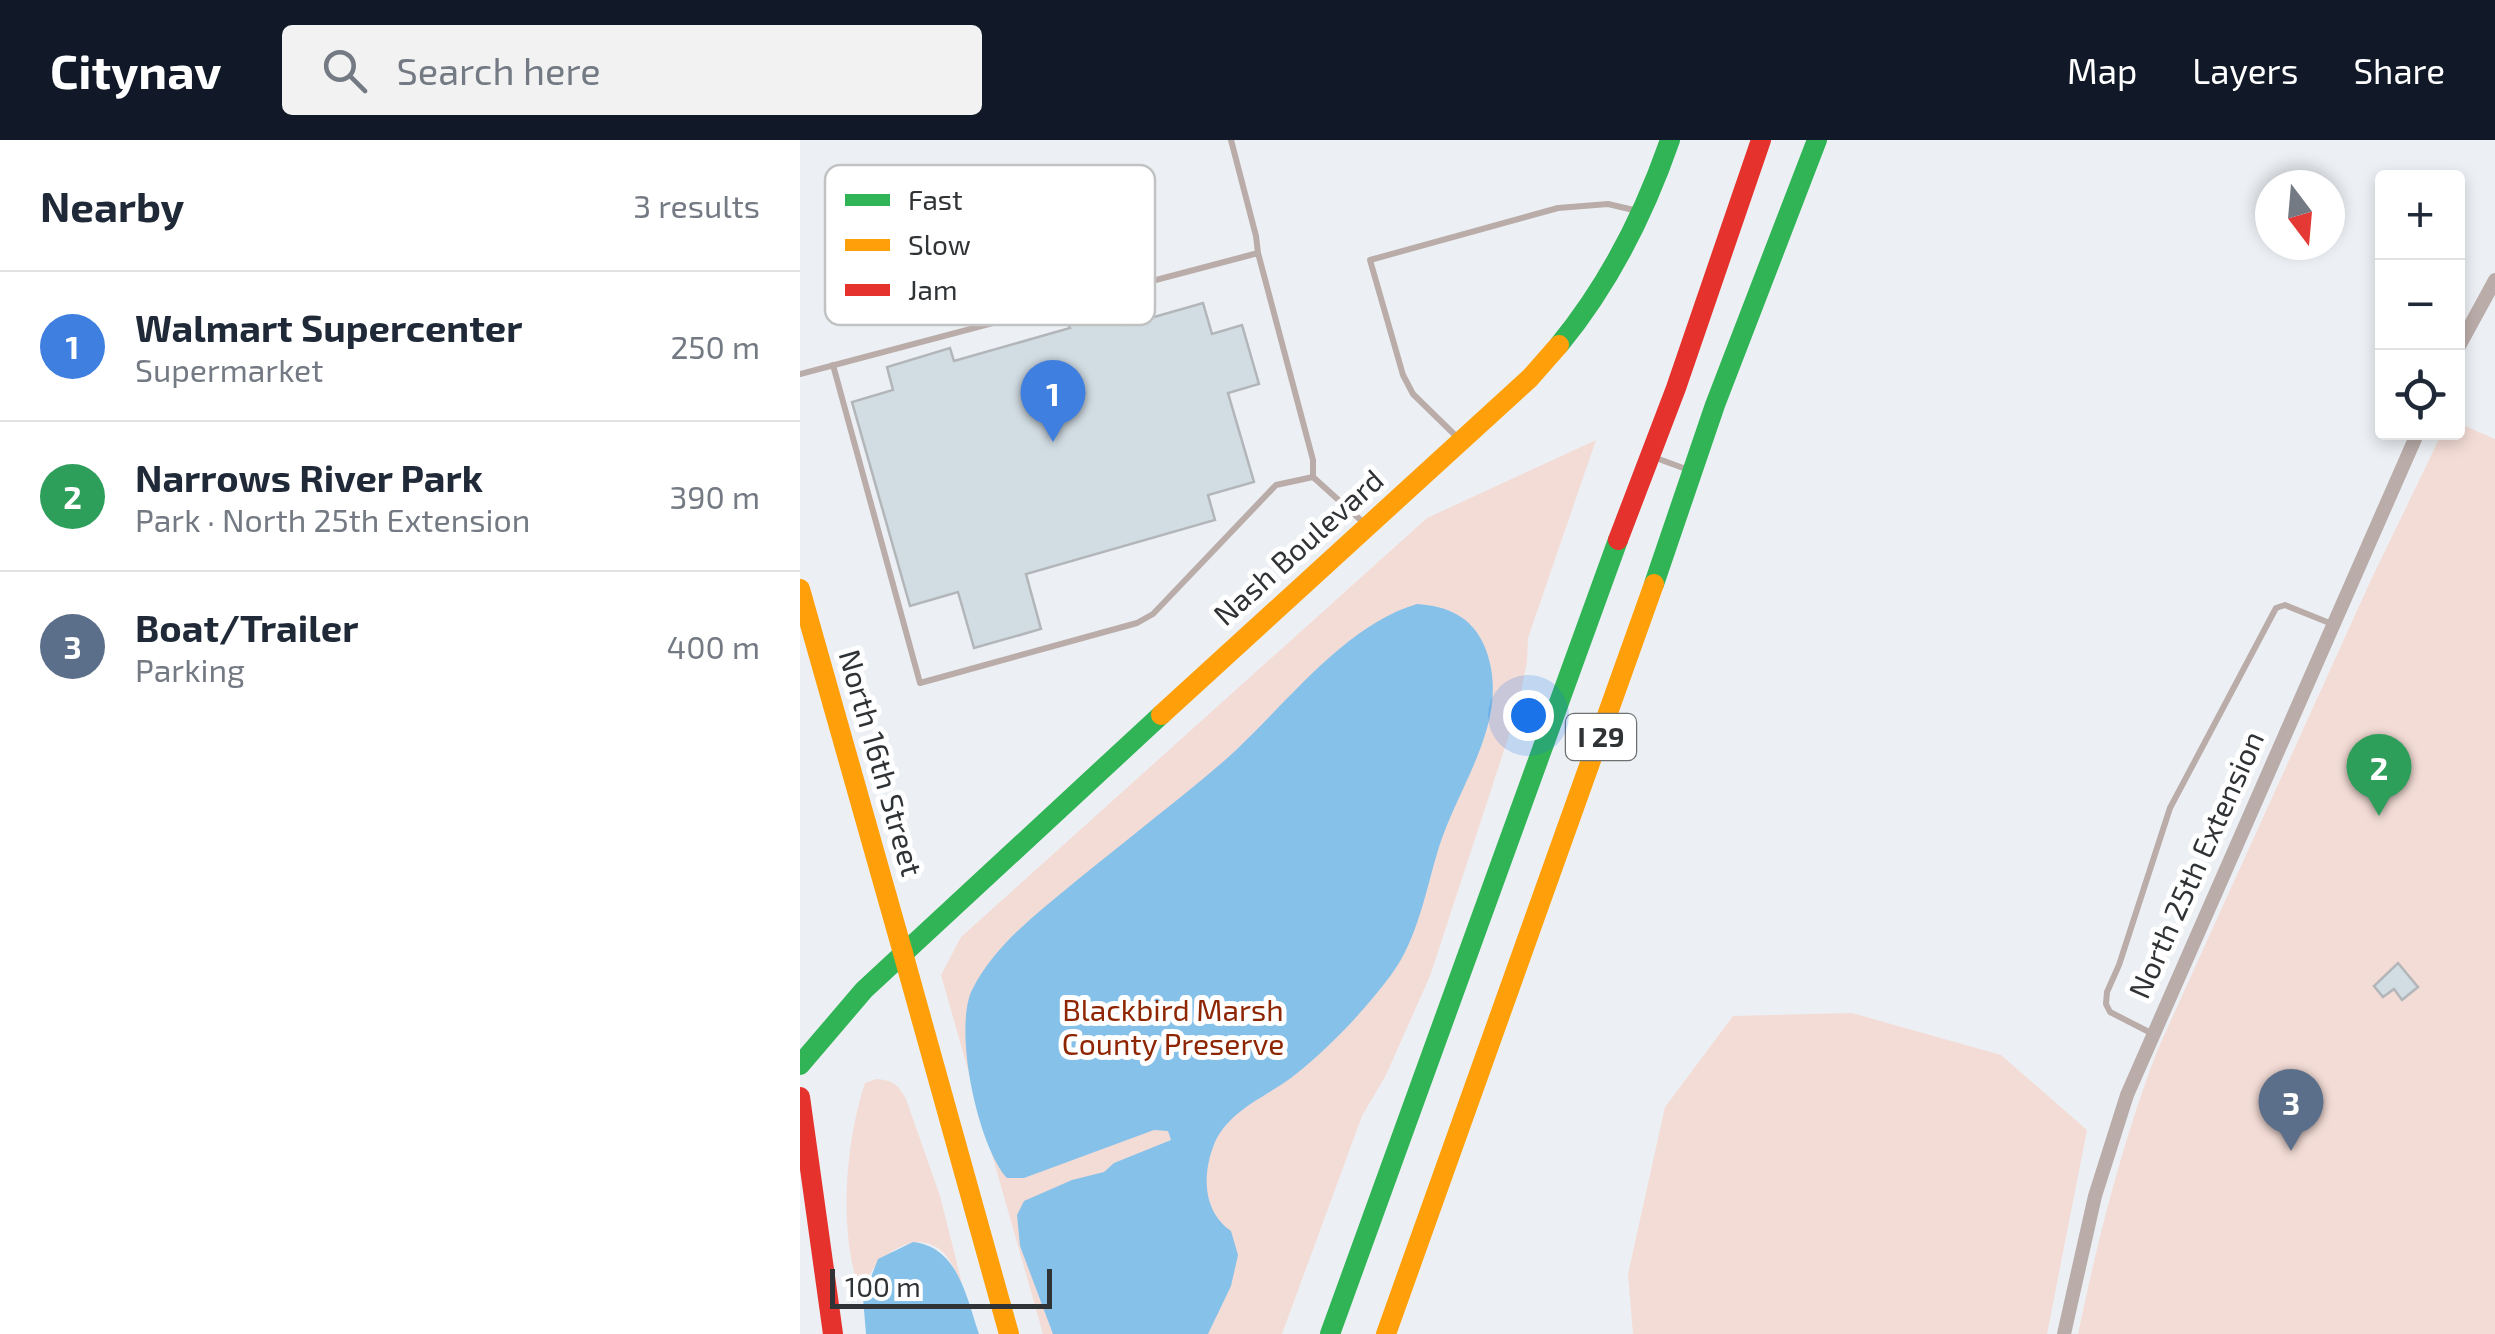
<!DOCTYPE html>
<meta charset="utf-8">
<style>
:root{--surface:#fff;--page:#f2f2f3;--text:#1f2937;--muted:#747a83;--line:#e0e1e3;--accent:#111827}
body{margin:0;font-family:"Exo 2",sans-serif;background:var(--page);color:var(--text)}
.controls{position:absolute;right:30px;top:30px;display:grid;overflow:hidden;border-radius:10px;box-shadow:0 5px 15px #0003}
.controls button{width:90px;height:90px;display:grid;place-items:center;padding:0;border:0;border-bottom:2px solid var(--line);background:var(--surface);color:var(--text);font:50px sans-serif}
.compass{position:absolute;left:1455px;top:30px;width:90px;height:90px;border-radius:50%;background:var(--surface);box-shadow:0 5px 15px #0003;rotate:164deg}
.scale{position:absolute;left:30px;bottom:25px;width:222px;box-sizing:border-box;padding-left:10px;border:5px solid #303335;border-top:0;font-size:28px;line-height:35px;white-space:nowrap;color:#303335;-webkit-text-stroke:8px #fff;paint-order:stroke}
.you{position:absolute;left:728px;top:575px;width:35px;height:35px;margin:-25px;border:8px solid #fff;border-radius:50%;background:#1a73e8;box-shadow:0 0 0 15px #1a73e833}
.badge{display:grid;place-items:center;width:65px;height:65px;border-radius:50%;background:var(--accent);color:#fff;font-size:32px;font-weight:700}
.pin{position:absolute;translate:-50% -82px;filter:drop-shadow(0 2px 5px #0008)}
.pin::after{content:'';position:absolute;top:52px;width:35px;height:30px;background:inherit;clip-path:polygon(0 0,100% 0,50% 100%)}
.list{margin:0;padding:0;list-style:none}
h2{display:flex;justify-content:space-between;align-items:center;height:130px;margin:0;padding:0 40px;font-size:42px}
h2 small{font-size:32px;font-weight:400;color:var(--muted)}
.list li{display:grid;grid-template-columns:65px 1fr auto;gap:30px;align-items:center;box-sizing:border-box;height:150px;padding:0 40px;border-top:2px solid var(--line)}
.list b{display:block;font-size:38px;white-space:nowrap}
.list p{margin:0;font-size:32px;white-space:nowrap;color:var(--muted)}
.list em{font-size:32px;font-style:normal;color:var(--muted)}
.icon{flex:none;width:55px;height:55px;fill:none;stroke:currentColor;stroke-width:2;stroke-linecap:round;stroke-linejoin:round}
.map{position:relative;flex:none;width:1695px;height:1194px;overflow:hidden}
header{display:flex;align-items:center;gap:60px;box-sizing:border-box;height:140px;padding:0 50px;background:var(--accent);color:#fff}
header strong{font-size:48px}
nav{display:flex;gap:55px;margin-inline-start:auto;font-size:35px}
.search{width:700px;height:90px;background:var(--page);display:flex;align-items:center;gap:25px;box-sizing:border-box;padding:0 35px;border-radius:10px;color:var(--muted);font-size:38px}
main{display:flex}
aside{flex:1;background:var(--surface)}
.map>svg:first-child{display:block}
.green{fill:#f4dcd6}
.water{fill:#86c1e9}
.building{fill:#d1dce3;stroke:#b3b6b9;stroke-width:2.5}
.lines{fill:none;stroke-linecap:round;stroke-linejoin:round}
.lane{stroke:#baaca9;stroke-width:6}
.street{stroke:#baaca9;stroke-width:14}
.fast{stroke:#30b455;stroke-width:20}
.slow{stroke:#ff9f0a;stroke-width:20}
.jam{stroke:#e5322d;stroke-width:20}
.labels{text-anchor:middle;stroke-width:10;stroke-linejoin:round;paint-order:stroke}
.shield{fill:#fff;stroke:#6e7072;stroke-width:2.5}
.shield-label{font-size:28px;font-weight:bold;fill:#303335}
.street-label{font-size:30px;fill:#303335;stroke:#fff}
.park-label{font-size:30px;fill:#8e2603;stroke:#fff}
.key{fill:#fff;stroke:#c1c2c2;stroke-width:2.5}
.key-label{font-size:28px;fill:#303335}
</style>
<header>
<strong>Citynav</strong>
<div class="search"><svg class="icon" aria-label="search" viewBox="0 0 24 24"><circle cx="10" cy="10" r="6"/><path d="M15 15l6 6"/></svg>Search here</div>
<nav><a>Map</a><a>Layers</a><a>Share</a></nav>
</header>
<main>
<aside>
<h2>Nearby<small>3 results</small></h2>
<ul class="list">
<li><span class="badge" style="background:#3f7fe0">1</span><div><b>Walmart Supercenter</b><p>Supermarket</p></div><em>250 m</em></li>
<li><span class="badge" style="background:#2e9e5b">2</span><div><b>Narrows River Park</b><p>Park · North 25th Extension</p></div><em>390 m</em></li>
<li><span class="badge" style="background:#5c6f8a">3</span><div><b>Boat/Trailer</b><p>Parking</p></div><em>400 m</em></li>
</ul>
</aside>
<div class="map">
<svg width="1695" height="1194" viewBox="0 0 1695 1194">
<rect width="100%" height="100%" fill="#ecf0f4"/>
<!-- green -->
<g class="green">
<path d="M1658 283 1695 299V1194H1278C1298 1098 1322 1003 1357 911L1570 442 1642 293 1658 292Z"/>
<path d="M796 300 728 498 727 522 717 571 630 836 586 935 562 976 482 1194H243L141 835 161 797 627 378Z"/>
<path d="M1052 873 1201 915 1287 990 1247 1194H833L828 1134 865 967 933 876Z"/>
<path d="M76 939C92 940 98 944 106 959L140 1056 162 1143C154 1130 148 1111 132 1105 110 1095 81 1115 70 1134 67 1141 65 1151 63 1158 37 1100 45 1003 65 943Z"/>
</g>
<!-- water -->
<g class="water">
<path d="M617 464C647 466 671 476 684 505 714 576 660 641 639 707 626 749 618 799 591 835 565 870 530 907 496 934 469 956 431 968 415 1002 402 1033 402 1071 431 1091L438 1115 431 1146 408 1194H253L220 1106 217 1075 224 1061 272 1040 304 1032 314 1023 371 1000 368 991 354 990 224 1038H207C178 1006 153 890 172 850 195 804 238 773 276 741 325 701 376 662 424 621 482 570 542 486 617 464Z"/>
<path d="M113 1102C158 1107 166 1156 179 1194H66L63 1158 78 1119Z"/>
</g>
<!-- building -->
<g class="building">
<path d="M403 163 412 194 442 185 459 244 428 253 454 342 408 355 415 380 226 434 241 489 174 508 158 452 110 466 52 262 93 250 87 227 150 208 154 221 270 188 268 183 321 167 326 185Z"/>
<path d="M1598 823 1618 847 1602 860 1594 849 1583 857 1574 846Z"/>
</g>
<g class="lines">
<!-- lane -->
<g class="lane">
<path d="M431 0 456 96 458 113"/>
<path d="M33 225 120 543 337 483 353 474 476 345 513 337"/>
<path d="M0 234 458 113 513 320V337L564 383"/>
<path d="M659 299 613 254 603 235 570 120 758 68 808 64 838 71"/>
<path d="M856 318 886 329"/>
<path d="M1353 894 1310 872 1306 864 1307 852 1319 825 1370 668 1476 468 1485 465 1532 484"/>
</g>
<!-- street -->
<g class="street">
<path d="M1658 208 1695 140"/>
<path d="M1264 1194 1295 1056 1327 955 1618 292"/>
</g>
<!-- fast -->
<g class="fast">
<path d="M759 205C810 143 844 75 870 0"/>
<path d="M854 444 915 265 1017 0"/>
<path d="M0 925 64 850 361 575"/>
<path d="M530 1194 818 400"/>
</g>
<!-- slow -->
<g class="slow">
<path d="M0 449 103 813"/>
<path d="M361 575 730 238 759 205"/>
<path d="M103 813 209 1194"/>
<path d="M586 1194 854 444"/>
</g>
<!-- jam -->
<g class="jam">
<path d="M818 400 876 248 961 0"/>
<path d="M0 957 33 1194"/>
</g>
</g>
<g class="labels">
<!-- shield labels -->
<rect class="shield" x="766" y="574" width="70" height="46" rx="8"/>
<g class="shield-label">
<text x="801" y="607">I 29</text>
</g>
<!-- street labels -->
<g class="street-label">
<text transform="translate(499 408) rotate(-42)" y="10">Nash Boulevard</text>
<text transform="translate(80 623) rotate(74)" y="10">North 16th Street</text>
<text transform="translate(1397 725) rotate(-66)" y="10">North 25th Extension</text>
</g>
<!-- park labels -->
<g class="park-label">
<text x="373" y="881">Blackbird Marsh<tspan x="373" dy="34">County Preserve</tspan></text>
</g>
</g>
<!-- legend -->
<rect x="25" y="25" width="330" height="160" rx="15" class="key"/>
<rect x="45" y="54" width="45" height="12" fill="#30b455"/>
<rect x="45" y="99" width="45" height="12" fill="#ff9f0a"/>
<rect x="45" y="144" width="45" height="12" fill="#e5322d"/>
<g class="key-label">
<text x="108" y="70">Fast</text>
<text x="108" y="115">Slow</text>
<text x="108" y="160">Jam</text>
</g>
</svg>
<div class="controls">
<button>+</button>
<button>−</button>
<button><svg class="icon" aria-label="locate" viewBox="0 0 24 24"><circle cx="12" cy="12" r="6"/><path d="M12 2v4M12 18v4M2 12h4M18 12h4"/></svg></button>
</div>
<svg class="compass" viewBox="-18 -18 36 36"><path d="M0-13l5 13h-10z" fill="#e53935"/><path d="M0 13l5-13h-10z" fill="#747a83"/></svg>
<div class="scale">100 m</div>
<div class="you"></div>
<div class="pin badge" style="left:253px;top:302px;background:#3f7fe0">1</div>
<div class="pin badge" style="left:1579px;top:676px;background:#2e9e5b">2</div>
<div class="pin badge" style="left:1491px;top:1011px;background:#5c6f8a">3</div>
</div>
</main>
